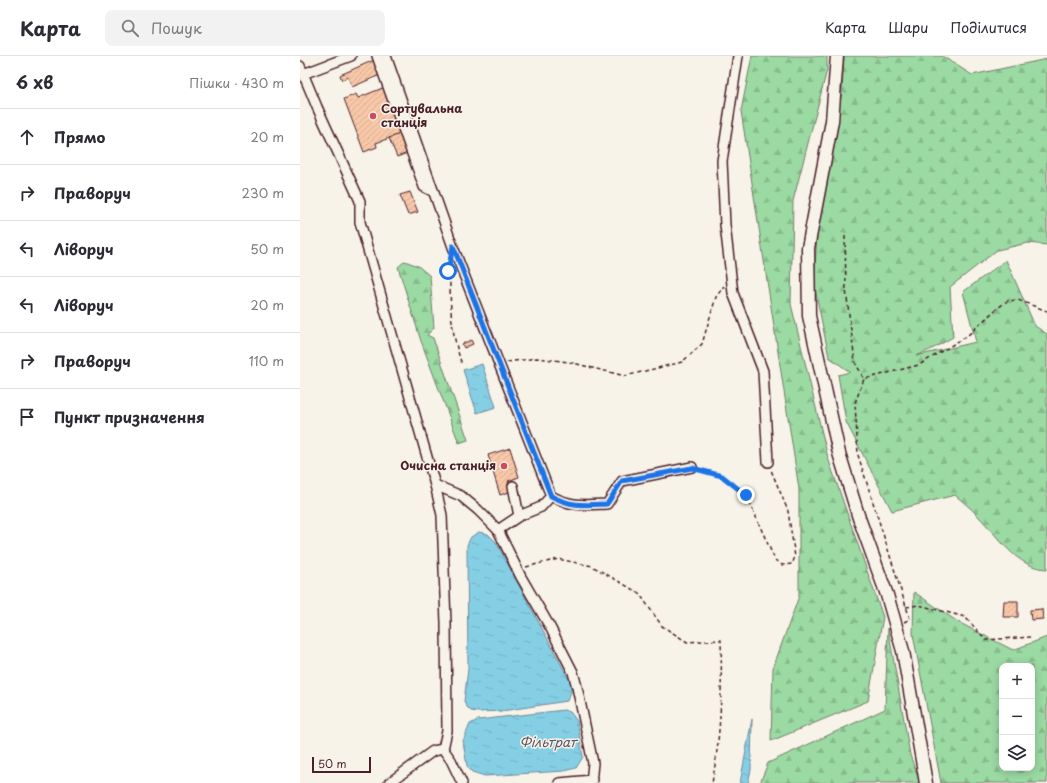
<!DOCTYPE html>
<html lang="uk">
<meta charset="utf-8">
<style>
:root{--surface:#fff;--page:#f2f2f3;--text:#2b2b33;--muted:#7c7c81;--line:#e1e1e2}
body{margin:0;font-family:"Playpen Sans",sans-serif;background:var(--page);color:var(--text)}
.controls{position:absolute;right:12px;bottom:12px;display:grid;overflow:hidden;border-radius:8px;box-shadow:0 2px 10px #0003}
.controls button{width:36px;height:36px;display:grid;place-items:center;padding:0;border:0;border-bottom:1px solid var(--line);background:var(--surface);color:var(--text);font:20px sans-serif}
.scale{position:absolute;left:12px;bottom:10px;width:59px;box-sizing:border-box;padding-left:4px;border:2px solid #4a1f2b;border-top:0;font-size:11px;line-height:14px;white-space:nowrap;color:#4a1f2b;-webkit-text-stroke:3px #f7f3e8;paint-order:stroke}
.stop{position:absolute;width:12px;height:12px;margin:-9px;border:3px solid #1a73e8;border-radius:50%;background:#fff}
.stop.end{background:#1a73e8;border-color:#fff;box-shadow:0 1px 4px #0008}
.list{margin:0;padding:0;list-style:none}
h2{display:flex;justify-content:space-between;align-items:center;height:52px;margin:0;padding:0 16px;font-size:17px}
h2 small{font-size:13px;font-weight:400;color:var(--muted)}
.list li{display:grid;grid-template-columns:26px 1fr auto;gap:12px;align-items:center;box-sizing:border-box;height:56px;padding:0 16px;border-top:1px solid var(--line)}
.list b{display:block;font-size:15px;white-space:nowrap}
.list em{font-size:13px;font-style:normal;color:var(--muted)}
.icon{flex:none;width:22px;height:22px;fill:none;stroke:currentColor;stroke-width:2;stroke-linecap:round;stroke-linejoin:round}
.map{position:relative;flex:none;width:747px;height:727px;overflow:hidden}
header{display:flex;align-items:center;gap:24px;box-sizing:border-box;height:56px;padding:0 20px;background:var(--surface);border-bottom:1px solid var(--line)}
header strong{font-size:19px}
nav{display:flex;gap:22px;margin-inline-start:auto;font-size:14px}
.search{width:280px;height:36px;background:var(--page);display:flex;align-items:center;gap:10px;box-sizing:border-box;padding:0 14px;border-radius:8px;color:var(--muted);font-size:15px}
main{display:flex}
aside{flex:1;background:var(--surface)}
.map>svg:first-child{display:block}
.forest{fill:url(#forest-firs);stroke:#727c67;fill-rule:evenodd}
.water{fill:url(#water-ripples);stroke:#6d899b}
.building{fill:url(#building-hatch);stroke:#4a1f2b}
.lines{fill:none;stroke-linecap:round;stroke-linejoin:round}
.minor-casing{stroke:#4a1f2b;stroke-width:12}
.major-casing{stroke:#4a1f2b;stroke-width:15}
.path{stroke:#4a1f2b;stroke-width:1.5;stroke-dasharray:4 3;stroke-linecap:butt}
.minor{stroke:#f7f3e8;stroke-width:9}
.major{stroke:#f7f3e8;stroke-width:12}
.route{stroke:#1a73e8;stroke-width:5}
.poi-dot{fill:#d1495b;stroke:#f7f3e8;stroke-width:1.5}
.labels{text-anchor:middle;stroke-width:3;stroke-linejoin:round;paint-order:stroke}
.poi-label{font-size:12px;font-weight:bold;fill:#4a1f2b;stroke:#f7f3e8;text-anchor:start}
.water-label{font-size:13px;font-style:italic;fill:#5c5463;stroke:#f7f3e8}
</style>
<header>
<strong>Карта</strong>
<div class="search"><svg class="icon" aria-label="search" viewBox="0 0 24 24"><circle cx="10" cy="10" r="6"/><path d="M15 15l6 6"/></svg>Пошук</div>
<nav><a>Карта</a><a>Шари</a><a>Поділитися</a></nav>
</header>
<main>
<aside>
<h2>6 хв<small>Пішки · 430 m</small></h2>
<ul class="list">
<li><svg class="icon" aria-label="ahead" viewBox="0 0 24 24"><path d="M12 20V5M6 11l6-6 6 6"/></svg><div><b>Прямо</b></div><em>20 m</em></li>
<li><svg class="icon" aria-label="right" viewBox="0 0 24 24"><path d="M7 20v-9h11M14 6l5 5-5 5"/></svg><div><b>Праворуч</b></div><em>230 m</em></li>
<li><svg class="icon" aria-label="left" viewBox="0 0 24 24"><path d="M17 20v-9H6M10 6l-5 5 5 5"/></svg><div><b>Ліворуч</b></div><em>50 m</em></li>
<li><svg class="icon" aria-label="left" viewBox="0 0 24 24"><path d="M17 20v-9H6M10 6l-5 5 5 5"/></svg><div><b>Ліворуч</b></div><em>20 m</em></li>
<li><svg class="icon" aria-label="right" viewBox="0 0 24 24"><path d="M7 20v-9h11M14 6l5 5-5 5"/></svg><div><b>Праворуч</b></div><em>110 m</em></li>
<li><svg class="icon" aria-label="arrive" viewBox="0 0 24 24"><path d="M6 21V4h12l-3 4 3 4H6"/></svg><div><b>Пункт призначення</b></div></li>
</ul>
</aside>
<div class="map">
<svg width="747" height="727" viewBox="0 0 747 727">
<defs>
<pattern id="forest-firs" width="22" height="20" patternUnits="userSpaceOnUse"><rect width="22" height="20" fill="#9bdaa3"/><path d="M5 1l3.5 6h-7zM16 11l3.5 6h-7z" fill="#87bb8c"/></pattern>
<pattern id="water-ripples" width="26" height="14" patternUnits="userSpaceOnUse"><rect width="26" height="14" fill="#85cfe5"/><path d="M2 4q2-2 4 0t4 0M15 11q2-2 4 0t4 0" fill="none" stroke="#74b1c5"/></pattern>
<pattern id="building-hatch" width="6" height="6" patternUnits="userSpaceOnUse"><rect width="6" height="6" fill="#f8c8a8"/><path d="M-1 1l2-2M0 6l6-6M5 7l2-2" fill="none" stroke="#d6ab91"/></pattern>
</defs>
<rect width="100%" height="100%" fill="#f7f3e8"/>
<filter id="ink" filterUnits="userSpaceOnUse"><feTurbulence type="fractalNoise" baseFrequency=".025" numOctaves="2"/><feDisplacementMap in="SourceGraphic" scale="8" xChannelSelector="R" yChannelSelector="G"/><feConvolveMatrix kernelMatrix="1 2 1 2 8 2 1 2 1" color-interpolation-filters="sRGB"/></filter>
<g filter="url(#ink)">
<!-- forest -->
<g class="forest">
<path d="M452 0H527V14L493 145 491 248 528 402 583 561 568 645 471 685 473 612 499 540V433L441 55Z"/>
<path d="M544 0H642L672 19 747 3V189L728 187 697 194 650 231 653 281 632 293 616 300 676 286 663 236 706 204 735 270 747 278V513C716 512 698 480 678 460 671 452 663 446 655 439L592 455 546 366 538 319 550 316 529 301 514 228 517 178 542 36Z"/>
<path d="M105 205 118 210 130 220 134 272 127 279 133 282 168 384 159 387 121 285 98 211Z"/>
<path d="M614 536 658 566 713 594 747 581V727H641L613 578ZM702 610H732V712H702Z"/>
<path d="M588 572 610 699 620 727H460L468 707 585 653Z"/>
</g>
<!-- water -->
<g class="water">
<path d="M182 308 196 351 177 357 163 314Z"/>
<path d="M179 476 188 478 196 486 271 627V636L267 645 202 655 178 656 171 655 166 650 164 645 168 613 167 489 171 481Z"/>
<path d="M264 654 270 656 277 665 283 701 276 712 264 715 185 720 172 716 167 710 163 685 170 668 178 664Z"/>
<path d="M452 663 451 714 448 727H440Z"/>
</g>
<!-- building -->
<g class="building">
<path d="M74 4 80 19 52 31 48 21 42 24 40 19Z"/>
<path d="M85 31 103 77 76 87 77 91 64 96 44 43 56 38 58 42Z"/>
<path d="M103 77 110 96 97 101 89 82Z"/>
<path d="M110 136 118 156 108 159 100 139Z"/>
<path d="M171 284 173 288 164 292 162 288Z"/>
<path d="M210 392 219 421 208 425 212 435 200 439 188 399Z"/>
<path d="M704 545H718V561H703Z"/>
<path d="M742 553 743 563 731 564 730 554Z"/>
</g>
<g class="lines">
<!-- minor casing -->
<g class="minor-casing">
<g id="minor">
<path d="M77 0 124 131 134 136"/>
<path d="M86 0 153 191 251 440C272 451 284 449 307 448L322 425 392 411"/>
<path d="M438 0 422 105 425 169 433 237 463 315 468 406"/>
<path d="M0 10 17 51 60 145V166L135 429 142 459 146 567 147 675 143 693 151 704 162 727"/>
<path d="M3 18 51 0"/>
<path d="M135 429 161 440 178 454 198 474 221 521 250 571 273 616 277 631 293 707 291 727"/>
<path d="M213 430 219 460"/>
<path d="M198 474 219 460 241 451 251 440"/>
<path d="M89 727 133 695 143 693"/>
<path d="M259 727 292 724"/>
</g>
</g>
<!-- major casing -->
<g class="major-casing">
<path id="major" d="M537 0 532 65 508 192 509 260 539 397 559 462 587 539 603 595 626 727"/>
</g>
<!-- path -->
<g class="path">
<path d="M545 180 546 234 555 306 564 323"/>
<path d="M150 206C148 215 150 222 150 231 151 263 152 278 162 309"/>
<path d="M207 306 237 302 269 306 325 320 382 306 402 288 416 241 424 230"/>
<path d="M399 413 422 420 446 439 475 504 482 509 492 508 495 501 488 455 471 414"/>
<path d="M226 511 258 503 292 510 339 537 362 570 387 586 421 584C422 633 421 679 412 727"/>
<path d="M606 551 619 549 665 561 686 584 730 581"/>
<path d="M604 566 610 563 558 399 555 347 564 323 619 309 667 280 694 255 707 245 718 244 747 255"/>
</g>
<!-- minor -->
<use href="#minor" class="minor"/>
<!-- major -->
<use href="#major" class="major"/>
</g>
</g>
<g class="lines" filter="url(#ink)">
<!-- route -->
<path class="route" d="M148 215 153 190 251 440C272 451 285 449 307 448L322 425 392 412 422 420 446 439"/>
</g>
<!-- markers -->
<g class="poi-dot">
<circle cx="73" cy="60" r="4"/>
<circle cx="204" cy="410" r="4"/>
</g>
<g class="labels">
<!-- poi labels -->
<g class="poi-label">
<text x="81" y="57">Сортувальна<tspan x="81" dy="14">станція</tspan></text>
<text x="196" y="414" text-anchor="end">Очисна станція</text>
</g>
<!-- water labels -->
<g class="water-label">
<text x="248" y="691">Фільтрат</text>
</g>
</g>
</svg>
<div class="controls">
<button>+</button>
<button>−</button>
<button><svg class="icon" aria-label="layers" viewBox="0 0 24 24"><path d="M12 4l9 5-9 5-9-5zM3 14l9 5 9-5"/></svg></button>
</div>
<div class="scale">50 m</div>
<div class="stop" style="left:148px;top:215px"></div>
<div class="stop end" style="left:446px;top:439px"></div>
</div>
</main>
